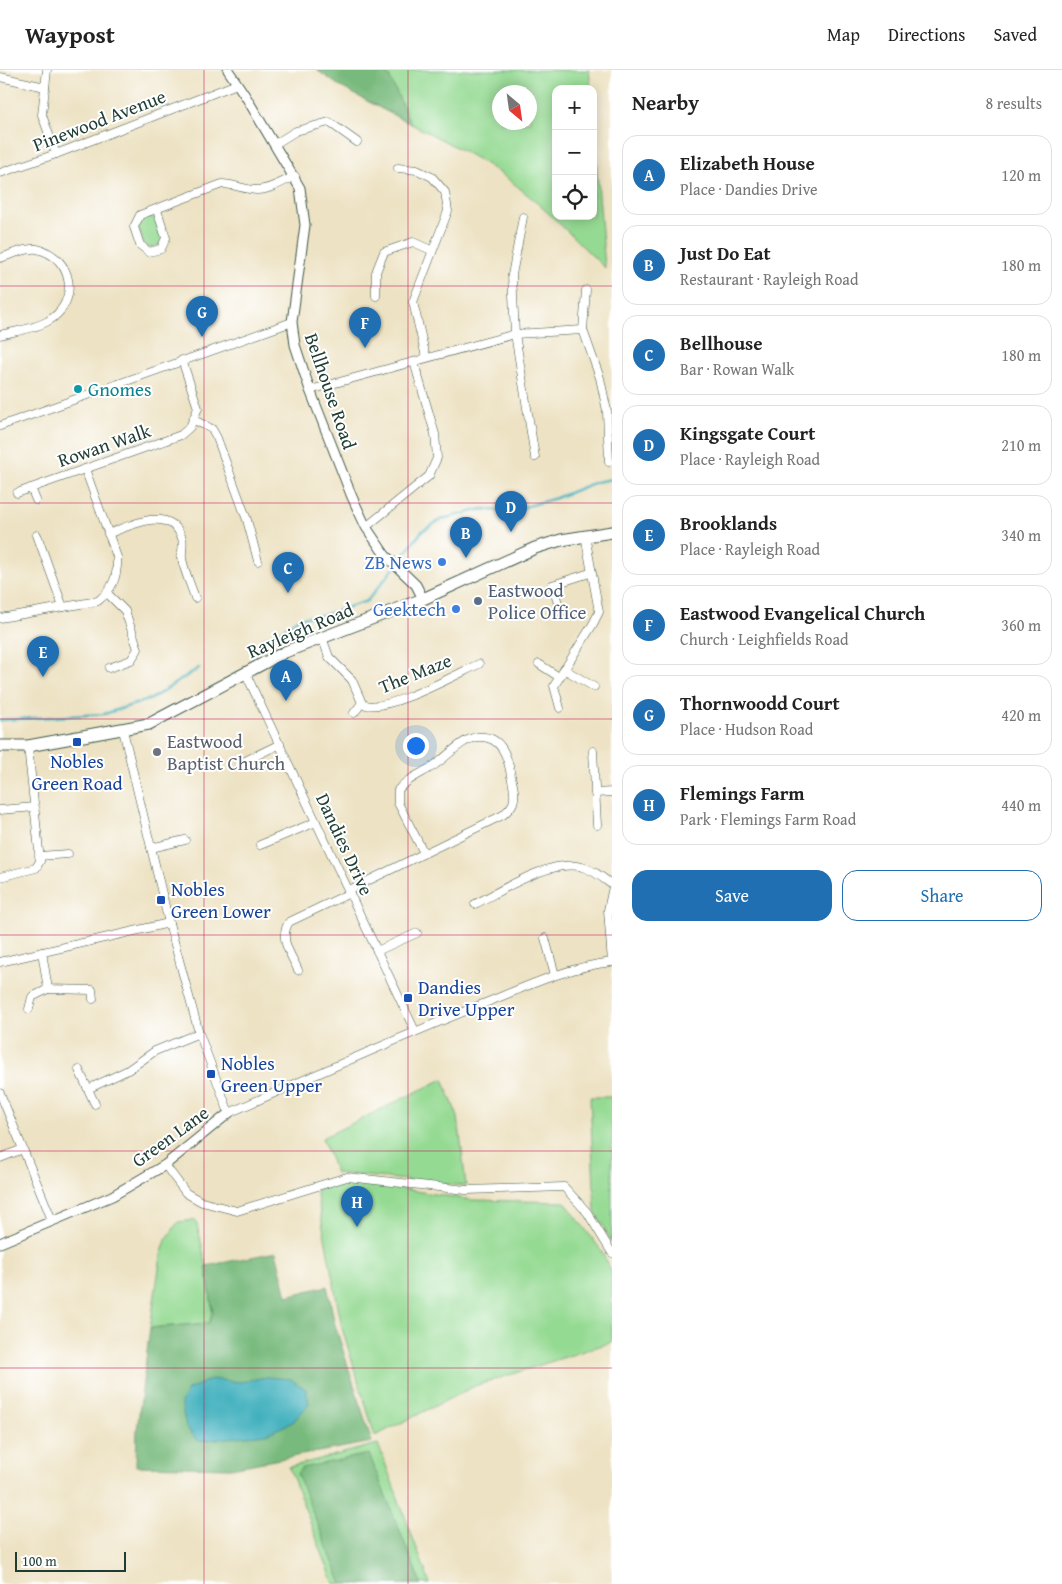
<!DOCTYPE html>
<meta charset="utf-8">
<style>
:root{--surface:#fff;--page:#f2f2f2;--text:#222;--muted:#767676;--line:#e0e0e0;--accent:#1f6fb2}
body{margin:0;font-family:"Gentium Book Plus",serif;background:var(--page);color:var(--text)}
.controls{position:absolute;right:15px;top:15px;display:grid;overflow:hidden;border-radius:10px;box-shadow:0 2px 12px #0003}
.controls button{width:45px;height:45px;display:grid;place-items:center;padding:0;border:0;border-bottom:1px solid var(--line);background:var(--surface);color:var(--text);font:25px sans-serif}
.compass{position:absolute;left:492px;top:15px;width:45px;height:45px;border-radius:50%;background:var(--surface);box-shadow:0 2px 12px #0003;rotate:151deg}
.scale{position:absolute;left:15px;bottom:12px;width:111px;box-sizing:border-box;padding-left:5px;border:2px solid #1f3d34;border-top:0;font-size:14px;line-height:18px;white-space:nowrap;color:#1f3d34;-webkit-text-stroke:4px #fff;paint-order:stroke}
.you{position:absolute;left:415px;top:675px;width:18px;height:18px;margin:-12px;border:4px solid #fff;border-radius:50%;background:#1a73e8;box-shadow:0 0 0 8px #1a73e833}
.badge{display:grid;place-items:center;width:32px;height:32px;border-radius:50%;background:var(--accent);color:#fff;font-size:16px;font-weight:700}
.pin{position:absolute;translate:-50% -41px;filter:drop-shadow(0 1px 2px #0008)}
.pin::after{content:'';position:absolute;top:26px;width:18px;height:15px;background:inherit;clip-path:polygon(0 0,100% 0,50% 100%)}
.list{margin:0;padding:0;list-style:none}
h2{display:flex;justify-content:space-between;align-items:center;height:65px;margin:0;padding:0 20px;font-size:21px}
h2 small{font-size:16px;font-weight:400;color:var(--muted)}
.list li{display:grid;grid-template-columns:32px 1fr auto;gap:15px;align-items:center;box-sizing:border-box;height:80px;margin:0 10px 10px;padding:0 10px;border:1px solid var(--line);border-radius:15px}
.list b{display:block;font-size:19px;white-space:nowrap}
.list p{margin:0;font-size:16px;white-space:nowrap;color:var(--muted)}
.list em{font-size:16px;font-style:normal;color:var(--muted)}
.actions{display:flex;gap:10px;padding:15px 20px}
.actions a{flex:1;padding:11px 0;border:1px solid var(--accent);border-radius:15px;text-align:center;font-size:18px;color:var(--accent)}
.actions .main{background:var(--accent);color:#fff}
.icon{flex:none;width:28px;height:28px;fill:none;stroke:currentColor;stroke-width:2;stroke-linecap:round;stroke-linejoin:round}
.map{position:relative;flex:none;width:612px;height:1514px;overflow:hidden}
header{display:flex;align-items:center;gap:30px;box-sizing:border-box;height:70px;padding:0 25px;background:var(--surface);border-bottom:1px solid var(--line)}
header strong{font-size:24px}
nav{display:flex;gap:28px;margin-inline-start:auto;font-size:18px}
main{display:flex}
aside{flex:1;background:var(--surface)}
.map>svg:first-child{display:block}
.green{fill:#95da93;stroke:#5a8c64;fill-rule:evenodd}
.forest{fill:#78ba7d;stroke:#4c7c58}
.water{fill:#42b1be;stroke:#307779}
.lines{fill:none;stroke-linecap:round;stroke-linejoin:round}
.stream{stroke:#42b1be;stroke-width:2.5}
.minor-casing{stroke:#3e5649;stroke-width:9}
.tertiary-casing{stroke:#3e5649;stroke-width:11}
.primary-casing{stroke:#3e5649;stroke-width:13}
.minor{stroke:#fff;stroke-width:8}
.tertiary{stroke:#fff;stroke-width:9}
.primary{stroke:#fff;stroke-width:11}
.grid{fill:none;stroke:#c2185b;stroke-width:1;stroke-opacity:0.55}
.culture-dot{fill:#0f9aa8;stroke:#fff;stroke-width:2}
.shop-dot{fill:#3f7fe0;stroke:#fff;stroke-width:2}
.service-dot{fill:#5c6f8a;stroke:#fff;stroke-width:2}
.transit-dot{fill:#1a4fb4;stroke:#fff;stroke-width:2}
.worship-dot{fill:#6b7280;stroke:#fff;stroke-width:2}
.labels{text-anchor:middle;stroke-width:4;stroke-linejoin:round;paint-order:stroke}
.street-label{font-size:19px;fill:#1f3d34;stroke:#fff}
.culture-label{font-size:19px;fill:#0d838f;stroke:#fff;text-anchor:start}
.shop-label{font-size:19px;fill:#366cbe;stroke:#fff;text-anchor:end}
.service-label{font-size:19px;fill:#4e5e75;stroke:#fff;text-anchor:start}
.worship-label{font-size:19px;fill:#5b616d;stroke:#fff;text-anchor:start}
.transit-label{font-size:19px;fill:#164399;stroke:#fff;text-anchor:start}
</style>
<header>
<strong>Waypost</strong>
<nav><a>Map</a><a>Directions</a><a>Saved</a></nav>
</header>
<main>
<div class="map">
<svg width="612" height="1514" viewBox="0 0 612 1514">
<rect width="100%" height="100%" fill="#fff"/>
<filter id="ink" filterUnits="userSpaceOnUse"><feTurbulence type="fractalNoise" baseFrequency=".02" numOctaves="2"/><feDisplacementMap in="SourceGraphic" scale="10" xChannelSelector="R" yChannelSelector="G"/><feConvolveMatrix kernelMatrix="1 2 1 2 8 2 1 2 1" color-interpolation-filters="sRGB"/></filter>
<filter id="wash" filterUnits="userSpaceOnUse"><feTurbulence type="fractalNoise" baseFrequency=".0096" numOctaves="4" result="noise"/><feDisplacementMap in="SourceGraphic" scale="20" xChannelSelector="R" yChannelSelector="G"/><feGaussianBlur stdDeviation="1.12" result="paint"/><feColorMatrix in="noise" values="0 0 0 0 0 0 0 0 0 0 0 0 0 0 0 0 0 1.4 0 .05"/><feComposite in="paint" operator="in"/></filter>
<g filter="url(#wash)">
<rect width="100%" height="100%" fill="#ede2c3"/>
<!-- green -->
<g class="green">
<path d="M317 0H589L591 19H556V146H593V52L605 198C567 162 529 120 484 93 429 60 369 37 317 0ZM500 22H530V52H500Z"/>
<path d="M150 146 157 151 163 168 159 175 150 178 144 174 138 154 142 148Z"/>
<path d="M443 1009 458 1047 466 1116 336 1103 322 1068Z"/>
<path d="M590 1027H612V1173L595 1141Z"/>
<path d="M347 1110 472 1130 565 1132 601 1180 612 1203V1272L475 1316 375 1366 342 1258 316 1120Z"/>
<path d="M196 1150C201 1175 218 1230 209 1253L150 1258 161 1185 166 1170 178 1152Z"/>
<path d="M378 1374 430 1514H334L289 1397Z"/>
</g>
<!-- forest -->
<g class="forest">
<path d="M317 0H381L389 6 411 54 341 17Z"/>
<path d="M276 1182 287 1226 327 1216 335 1255 372 1372 231 1398 136 1396 137 1360 150 1258 209 1253 213 1243 206 1196Z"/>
<path d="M369 1384 421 1514H342L297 1404 301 1398Z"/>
</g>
<!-- water -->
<path class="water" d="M266 1307 290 1309 306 1319 309 1334 293 1352 266 1364 198 1371 186 1357 181 1332 188 1320 211 1309 240 1312Z"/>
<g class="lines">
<!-- stream -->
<g class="stream">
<path d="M397 494 422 461 442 449 483 439 507 442 556 428 596 412 612 409"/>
<path d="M261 570 280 561 299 548 324 545 367 531 394 498"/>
<path d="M0 650 104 644 151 629 199 598"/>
</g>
</g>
</g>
<g filter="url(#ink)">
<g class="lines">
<!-- minor casing -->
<g class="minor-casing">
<g id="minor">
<path d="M47 0 42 45 56 84"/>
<path d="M0 7 45 17"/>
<path d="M275 74 296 61 329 52 357 72"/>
<path d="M398 98 417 100 432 107 445 122 448 141 413 232 426 287"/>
<path d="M0 103 56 84 237 14"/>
<path d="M157 140 166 168 161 179 149 182 140 175 134 157 140 145 222 114C234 114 245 120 257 120 270 120 284 111 295 106"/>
<path d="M523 147 512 205 515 264 535 387"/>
<path d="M0 188C10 185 28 177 37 179 74 187 80 233 48 251 35 259 15 261 0 265"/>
<path d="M376 226V202L384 182 413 172 431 180"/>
<path d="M583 260 586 220"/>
<path d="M310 320 515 264 583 260 600 308 607 341 609 392"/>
<path d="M194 350 212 359 217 368 247 450 258 491"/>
<path d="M0 356 292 252"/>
<path d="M31 418 36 430"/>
<path d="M17 423 181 365 190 357 198 338 182 290"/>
<path d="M366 457 429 406 437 388 435 364 414 292"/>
<path d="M108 464C131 455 170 435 182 468 184 475 181 481 182 488 184 501 191 515 195 528"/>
<path d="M37 465 63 537"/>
<path d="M107 523 125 541 138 579 131 590 109 598"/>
<path d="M561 542 552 515 590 503"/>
<path d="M0 548 98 531C113 519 118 506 117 487L85 399"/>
<path d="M322 567 329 587 352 610 362 633C380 647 459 603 479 594"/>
<path d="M539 594 559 607"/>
<path d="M564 599 594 617"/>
<path d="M245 602 415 961"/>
<path d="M560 638 554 616 593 554 599 542 585 465"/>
<path d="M354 643 362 633"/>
<path d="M123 660 169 853 199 963 229 1043C313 1006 397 968 483 934 525 917 567 897 612 892"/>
<path d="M593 681 597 755"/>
<path d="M239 694 280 674"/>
<path d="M595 723 612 722"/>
<path d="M0 740 35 737"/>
<path d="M260 775 316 752"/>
<path d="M151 778 185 770"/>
<path d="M39 786 68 784"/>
<path d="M0 807 36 798 40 791 28 676"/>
<path d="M349 820 503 745C507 741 511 738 513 733 516 725 513 715 511 706 508 688 502 665 478 667 463 668 448 686 436 694 424 703 407 708 398 720V733L424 783"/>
<path d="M475 834C503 820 551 788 582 797 594 800 603 808 612 815"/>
<path d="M545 868 555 905"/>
<path d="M377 881 417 863"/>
<path d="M42 882 48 919 92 920 93 929"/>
<path d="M0 892 169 853"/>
<path d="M612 892 608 840 612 821"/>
<path d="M298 900C291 884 278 869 289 852L350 823"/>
<path d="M29 939 32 927 48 919"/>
<path d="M79 1000 95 1034"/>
<path d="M88 1019 128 1000 155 981 199 963"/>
<path d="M0 1023 52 1150"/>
<path d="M0 1088 23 1079"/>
<path d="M165 1095 186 1123 202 1132 237 1141 347 1107 466 1120 564 1117 587 1142 612 1183"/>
</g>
</g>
<!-- tertiary casing -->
<g class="tertiary-casing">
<g id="tertiary">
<path d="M228 0 246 27 300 118 305 155 292 252 295 275 310 320 352 427 366 457 385 485 416 515 423 529"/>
<path d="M0 1173 112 1126 165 1095 229 1043"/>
</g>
</g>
<!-- primary casing -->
<g class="primary-casing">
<path id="primary" d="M0 676H28L149 654 285 582 423 529 535 478 561 470 612 462"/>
</g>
<!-- minor -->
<use href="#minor" class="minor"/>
<!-- tertiary -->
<use href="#tertiary" class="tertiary"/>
<!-- primary -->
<use href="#primary" class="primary"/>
</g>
</g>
<!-- grid -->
<path class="grid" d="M204 0V1514M408 0V1514M0 216H612M0 433H612M0 649H612M0 865H612M0 1081H612M0 1298H612"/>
<!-- markers -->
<circle class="culture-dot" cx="78" cy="319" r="5"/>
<g class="shop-dot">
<circle cx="442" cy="492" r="5"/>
<circle cx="456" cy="539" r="5"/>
</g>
<circle class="service-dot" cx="478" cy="531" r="5"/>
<g class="transit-dot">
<rect x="72" y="667" width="10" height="10" rx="2.5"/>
<rect x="156" y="825" width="10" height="10" rx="2.5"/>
<rect x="403" y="923" width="10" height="10" rx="2.5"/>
<rect x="206" y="999" width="10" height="10" rx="2.5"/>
</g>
<circle class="worship-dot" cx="157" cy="682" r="5"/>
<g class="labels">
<!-- street labels -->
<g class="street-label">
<text transform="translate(99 50) rotate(-21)" y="7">Pinewood Avenue</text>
<text transform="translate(331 321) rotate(71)" y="7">Bellhouse Road</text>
<text transform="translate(104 375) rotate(-19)" y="7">Rowan Walk</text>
<text transform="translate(300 560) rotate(-23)" y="7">Rayleigh Road</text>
<text transform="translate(415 603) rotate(-22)" y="7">The Maze</text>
<text transform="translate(345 774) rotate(65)" y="7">Dandies Drive</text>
<text transform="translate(170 1066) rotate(-36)" y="7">Green Lane</text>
</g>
<!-- culture labels -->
<g class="culture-label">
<text x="88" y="326">Gnomes</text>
</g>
<!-- shop labels -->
<g class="shop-label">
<text x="432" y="499">ZB News</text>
<text x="446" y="546">Geektech</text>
</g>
<!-- service labels -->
<g class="service-label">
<text x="488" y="527">Eastwood<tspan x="488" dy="22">Police Office</tspan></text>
</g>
<!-- worship labels -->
<g class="worship-label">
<text x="167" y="678">Eastwood<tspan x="167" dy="22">Baptist Church</tspan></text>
</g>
<!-- transit labels -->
<g class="transit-label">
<text x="77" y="698" text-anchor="middle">Nobles<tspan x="77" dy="22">Green Road</tspan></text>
<text x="171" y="826">Nobles<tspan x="171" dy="22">Green Lower</tspan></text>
<text x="418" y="924">Dandies<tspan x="418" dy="22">Drive Upper</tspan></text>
<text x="221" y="1000">Nobles<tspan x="221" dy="22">Green Upper</tspan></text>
</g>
</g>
</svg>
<div class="controls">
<button>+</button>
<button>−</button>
<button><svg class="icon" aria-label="locate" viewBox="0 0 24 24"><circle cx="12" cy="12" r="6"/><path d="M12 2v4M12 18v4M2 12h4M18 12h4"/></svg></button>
</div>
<svg class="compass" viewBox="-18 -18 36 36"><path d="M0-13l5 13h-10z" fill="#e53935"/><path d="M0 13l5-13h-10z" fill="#767676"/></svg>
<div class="scale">100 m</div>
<div class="you"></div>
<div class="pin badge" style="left:286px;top:631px">A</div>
<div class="pin badge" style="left:466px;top:488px">B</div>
<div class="pin badge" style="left:288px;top:523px">C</div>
<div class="pin badge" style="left:511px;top:462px">D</div>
<div class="pin badge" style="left:43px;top:607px">E</div>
<div class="pin badge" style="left:365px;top:278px">F</div>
<div class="pin badge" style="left:202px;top:267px">G</div>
<div class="pin badge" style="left:357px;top:1157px">H</div>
</div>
<aside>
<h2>Nearby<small>8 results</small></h2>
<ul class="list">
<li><span class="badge">A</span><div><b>Elizabeth House</b><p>Place · Dandies Drive</p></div><em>120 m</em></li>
<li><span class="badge">B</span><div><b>Just Do Eat</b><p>Restaurant · Rayleigh Road</p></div><em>180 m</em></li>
<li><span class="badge">C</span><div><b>Bellhouse</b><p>Bar · Rowan Walk</p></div><em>180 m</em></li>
<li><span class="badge">D</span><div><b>Kingsgate Court</b><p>Place · Rayleigh Road</p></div><em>210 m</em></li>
<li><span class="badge">E</span><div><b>Brooklands</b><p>Place · Rayleigh Road</p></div><em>340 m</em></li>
<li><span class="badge">F</span><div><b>Eastwood Evangelical Church</b><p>Church · Leighfields Road</p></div><em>360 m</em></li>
<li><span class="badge">G</span><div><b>Thornwoodd Court</b><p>Place · Hudson Road</p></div><em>420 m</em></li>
<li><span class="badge">H</span><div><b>Flemings Farm</b><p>Park · Flemings Farm Road</p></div><em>440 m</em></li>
</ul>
<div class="actions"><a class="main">Save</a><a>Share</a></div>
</aside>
</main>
